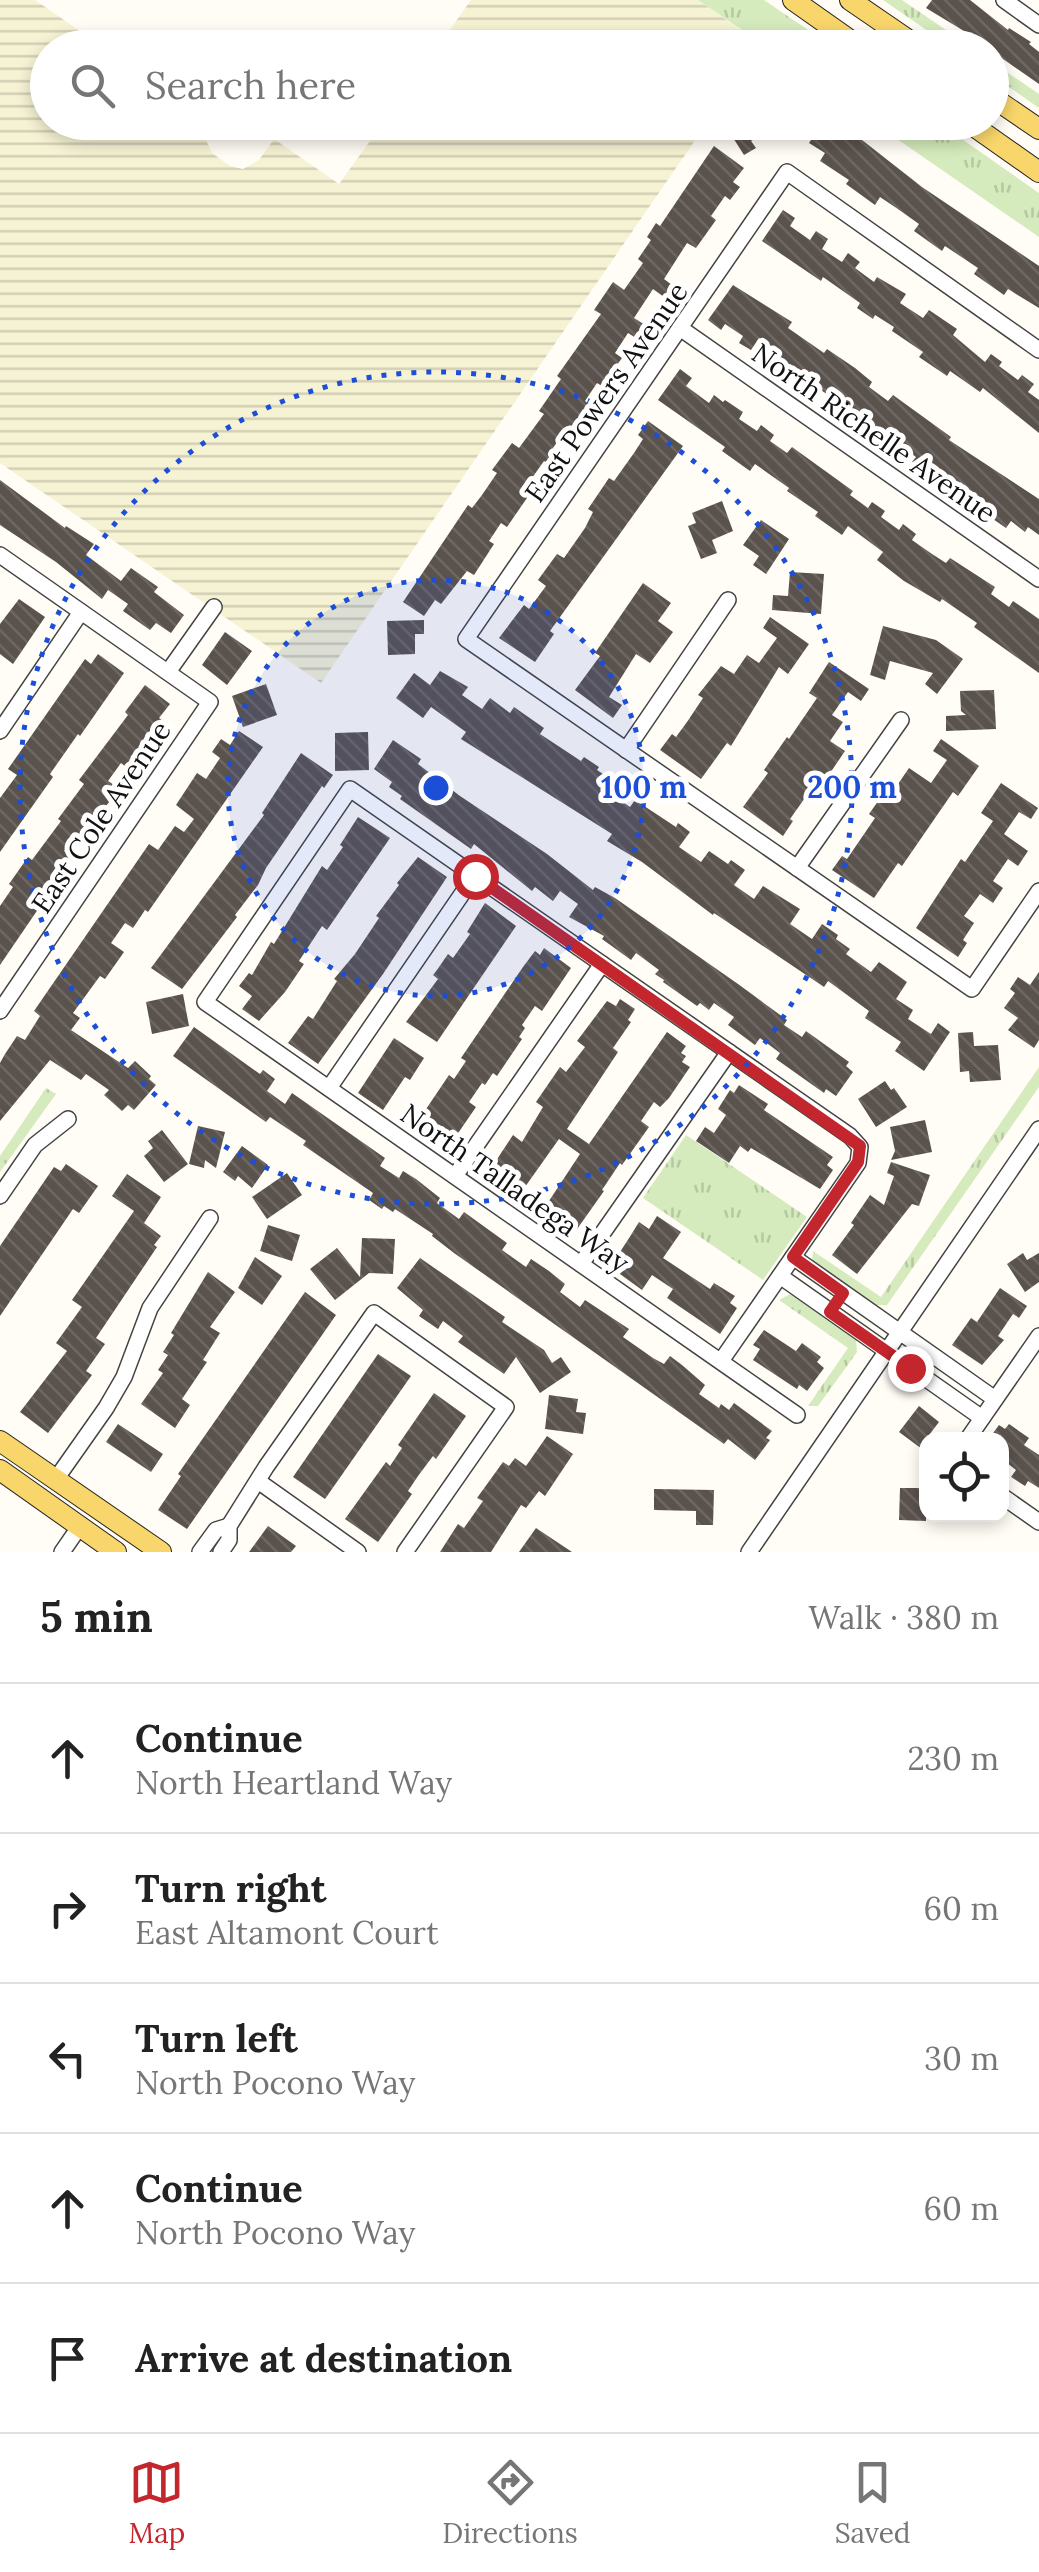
<!DOCTYPE html>
<meta charset="utf-8">
<style>
:root{--surface:#fff;--page:#f6f6f6;--text:#222;--muted:#767676;--line:#e0e0e0;--accent:#c4262e}
body{margin:0;font-family:Lora,serif;background:var(--page);color:var(--text)}
.controls{position:absolute;right:30px;bottom:30px;display:grid;overflow:hidden;border-radius:20px;box-shadow:0 5px 15px #0003}
.controls button{width:90px;height:90px;display:grid;place-items:center;padding:0;border:0;border-bottom:2px solid var(--line);background:var(--surface);color:var(--text);font:50px sans-serif}
.stop{position:absolute;width:30px;height:30px;margin:-22px;border:8px solid #c4262e;border-radius:50%;background:#fff}
.stop.end{background:#c4262e;border-color:#fff;box-shadow:0 2px 10px #0008}
.list{margin:0;padding:0;list-style:none}
h2{display:flex;justify-content:space-between;align-items:center;height:130px;margin:0;padding:0 40px;font-size:42px}
h2 small{font-size:32px;font-weight:400;color:var(--muted)}
.list li{display:grid;grid-template-columns:65px 1fr auto;gap:30px;align-items:center;box-sizing:border-box;height:150px;padding:0 40px;border-top:2px solid var(--line)}
.list b{display:block;font-size:38px;white-space:nowrap}
.list p{margin:0;font-size:32px;white-space:nowrap;color:var(--muted)}
.list em{font-size:32px;font-style:normal;color:var(--muted)}
.icon{flex:none;width:55px;height:55px;fill:none;stroke:currentColor;stroke-width:2;stroke-linecap:round;stroke-linejoin:round}
.map{position:relative;flex:none;width:1039px;height:1552px;overflow:hidden}
.search{position:absolute;background:var(--surface);box-shadow:0 5px 15px #0003;left:30px;right:30px;top:30px;height:110px;display:flex;align-items:center;gap:25px;box-sizing:border-box;padding:0 35px;border-radius:55px;color:var(--muted);font-size:38px}
.sheet{height:880px;background:var(--surface)}
nav{display:flex;justify-content:space-around;align-items:center;box-sizing:border-box;height:140px;border-top:2px solid var(--line);background:var(--surface);font-size:28px;color:var(--muted)}
nav a{display:grid;justify-items:center;gap:5px}
nav .on{color:var(--accent)}
.map>svg:first-child{display:block}
.farmland{fill:url(#farmland-rules)}
.park{fill:url(#park-tufts)}
.building{fill:url(#building-back-hatch)}
.lines{fill:none;stroke-linecap:round;stroke-linejoin:round}
.minor-casing{stroke:#444;stroke-width:18}
.major-casing{stroke:#222;stroke-width:22}
.minor{stroke:#fff;stroke-width:15}
.major{stroke:#f9d66b;stroke-width:20}
.route{stroke:#c4262e;stroke-width:12}
.ring{fill:none;stroke:#1d4ed8;stroke-width:5;stroke-dasharray:5 10}
.labels{text-anchor:middle;stroke-width:10;stroke-linejoin:round;paint-order:stroke}
.street-label{font-size:28px;fill:#111;stroke:#fff}
.centre{fill:#1d4ed8;stroke:#fff;stroke-width:5}
.ring-label{font-size:30px;text-anchor:middle;font-weight:bold;fill:#1d4ed8;stroke:#fff;stroke-width:10;stroke-linejoin:round;paint-order:stroke}
</style>
<div class="map">
<svg width="1039" height="1552" viewBox="0 0 1039 1552">
<defs>
<pattern id="farmland-rules" width="6" height="5" patternUnits="userSpaceOnUse" patternTransform="scale(2.5)"><rect width="6" height="5" fill="#f6f3d4"/><path d="M0 2.5h6" fill="none" stroke="#d2cfb5"/></pattern>
<pattern id="park-tufts" width="24" height="20" patternUnits="userSpaceOnUse" patternTransform="scale(2.5)"><rect width="24" height="20" fill="#d5ebbd"/><path d="M3 7l-1-3M5 7V3M7 7l1-3M15 17l-1-3M17 17v-4M19 17l1-3" fill="none" stroke="#b6c8a1"/></pattern>
<pattern id="building-back-hatch" width="6" height="6" patternUnits="userSpaceOnUse" patternTransform="scale(2.5)"><rect width="6" height="6" fill="#5a524d"/><path d="M-1 5l2 2M0 0l6 6M5-1l2 2" fill="none" stroke="#6d6662"/></pattern>
</defs>
<rect width="100%" height="100%" fill="#fffdf5"/>
<!-- farmland -->
<g class="farmland">
<path d="M0 0H35L103 47 48 48V122L198 123 212 153 230 166 243 169 259 160 274 139 339 184 383 123H707L321 683 0 463Z"/>
<path d="M471 0H698L761 44 758 48H437Z"/>
</g>
<!-- park -->
<g class="park">
<path d="M698 0H764L833 47H767Z"/>
<path d="M883 0H902L971 47H951Z"/>
<path d="M992 62 1039 94V108L992 75Z"/>
<path d="M874 123H939L1039 193V237Z"/>
<path d="M1039 1067V1087L887 1305H873L812 1260 813 1251 881 1297Z"/>
<path d="M46 1088 56 1094 0 1172V1156Z"/>
<path d="M686 1135 807 1217 763 1280 643 1198Z"/>
<path d="M790 1294 856 1339 857 1352 818 1406H808L848 1348 779 1300Z"/>
</g>
<!-- building -->
<g class="building">
<path d="M932 0H970L1008 30 1009 28 1031 42 1029 44 1039 52V84L993 52 992 48 926 8Z"/>
<path d="M723 122H780L751 141 756 148 744 155Z"/>
<path d="M823 122H839L922 187 1039 266V308L1008 289 1004 295 974 274 978 268 945 246 942 251 914 231 919 224 895 207 880 197 875 205 846 184 849 180 820 161 825 153 809 143Z"/>
<path d="M714 146 744 168 733 182 740 187 730 200 725 196 711 216 716 220 696 248 687 243 664 279 672 285 664 297 653 289 634 318 645 325 636 338 628 333 615 353 622 358 602 386 597 383 585 401 590 405 578 424 575 422 568 430 566 429 553 448 558 452 549 464 544 461 532 478 538 482 507 527 501 523 489 541 494 544 474 575 467 571 441 604 435 600 424 616 403 602 468 505 472 508 482 495 497 473 492 470 512 443 519 448 544 414 539 411 561 379 557 376 601 314 594 310 613 282 624 290 643 263 638 259 651 240 647 237 656 223 660 226Z"/>
<path d="M783 210 795 218 790 226 810 240 816 231 828 239 822 249 842 262 848 253 860 262 855 268 874 282 877 277 906 294 900 303 923 318 929 310 957 329 953 335 985 362 991 354 1002 362 999 366 1018 380 1022 375 1034 384 1028 392 1039 400V433L983 388 980 392 950 371 947 376 919 357 923 352 892 331 894 327 875 315 873 319 857 308 860 303 823 277 821 281 762 241Z"/>
<path d="M733 285 792 322 788 328 824 353 827 349 855 368 872 382 869 387 888 401 893 395 951 437 949 440 1039 499V535L1028 527 1025 532 1011 521 1006 528 977 508 981 502 966 492 968 490 945 475 940 482 912 462 916 457 885 434 881 440 852 420 857 413 819 389 815 395 788 376 771 363 779 351 759 338 751 350 739 343 743 336 725 324 721 330 708 320Z"/>
<path d="M680 369 692 378 686 386 709 403 714 395 723 402 725 400 743 412 739 419 757 431 761 425 774 435 770 441 787 453 792 447 853 491 850 495 868 508 872 502 885 511 881 517 899 530 903 524 916 534 912 540 932 554 946 563 950 558 995 587 991 594 1009 607 1013 601 1039 619V673L974 627 977 623 942 599 940 602 904 581 877 560 883 552 848 526 842 535 815 516 818 512 787 491 789 488 755 464 750 471 722 451 725 447 658 400Z"/>
<path d="M648 421 683 446 550 631 554 634 535 662 499 638 524 605 529 609 546 586 538 580 557 554 564 558 585 528 593 512 588 509 609 478 614 481 634 453 643 439 638 435Z"/>
<path d="M0 480 65 528 66 526 94 544 86 555 121 581 131 568 158 587 154 592 184 615 171 633 156 623 150 630 123 611 128 604 108 590 102 599 56 562 0 525Z"/>
<path d="M722 501 733 531 712 540 717 553 701 559 688 526 696 523 692 513Z"/>
<path d="M761 520 789 539 766 574 753 565 759 556 743 545Z"/>
<path d="M790 572 824 574 821 614 772 610 773 595 788 596Z"/>
<path d="M643 583 671 603 658 621 673 632 650 663 636 654 609 697 622 705 613 718 575 690 600 656 595 653Z"/>
<path d="M19 599 45 617 13 664 0 654V624Z"/>
<path d="M770 617 809 644 788 674 779 667 731 746 727 743 701 779 660 750 672 734 676 737 687 722 703 698 698 695 721 666 734 674 747 655 759 663 777 638 763 628Z"/>
<path d="M424 620V634H415V654L388 655 387 621Z"/>
<path d="M883 626 936 640 963 659 937 694 925 684 933 673 890 661 885 680 870 675Z"/>
<path d="M225 632 252 651 227 685 202 665Z"/>
<path d="M98 654 124 673 80 736 78 734 50 774 53 777 0 852V798L17 775 8 769 85 659 91 664Z"/>
<path d="M829 662 869 689 861 701 848 692 832 715 843 722 830 741 845 751 824 782 819 778 790 819 793 821 783 836 743 807 768 773 764 770 787 737 789 739 817 698 809 693Z"/>
<path d="M440 671 468 687 462 695 482 709 490 698 510 713 514 707 544 728 540 734 581 761 584 757 599 767 597 770 615 782 608 792 630 807 635 800 676 827 678 823 690 832 679 847 701 862 709 851 728 864 731 860 745 870 734 885 754 899 763 886 800 909 790 924 812 939 822 924 838 935 836 939 850 949 846 954 871 972 879 962 907 982 896 999 913 1010 908 1019 931 1034 938 1023 950 1032 924 1071 895 1051 901 1042 865 1018 869 1011 828 981 824 987 714 913 713 915 642 862 607 841 612 834 461 739 466 732 431 707 423 718 396 698 414 673 430 685Z"/>
<path d="M266 684 277 715 243 727 232 696Z"/>
<path d="M145 685 170 704 159 718 166 723 131 771 121 763 108 781 120 789 81 836 77 834 64 851 73 858 0 965V906L13 887 9 884 28 857 32 860 61 821 58 819 84 784 79 780 128 715 125 712Z"/>
<path d="M994 690 996 729 946 731V716L966 715 961 711 960 691Z"/>
<path d="M239 731 263 747 148 912 145 910 133 928 125 923 111 943 124 952 105 979 100 976 73 1013 80 1018 71 1030 128 1068 135 1061 151 1076 149 1079 156 1085 134 1110 128 1105 122 1111 104 1095 109 1090 86 1074 81 1080 50 1060 0 1121V1063L5 1054 17 1036 25 1040 40 1016 34 1011 149 844 158 850 175 826 184 832 194 819 176 805 197 773 206 779 220 758 212 752 221 739 230 745Z"/>
<path d="M368 732 369 770 335 771V733Z"/>
<path d="M941 739 979 766 958 796 953 792 902 866 898 863 874 898 832 870 842 856 847 859 875 818 869 814 891 783 896 787 909 768 931 783 947 760 933 751Z"/>
<path d="M393 740 421 759 418 764 460 796 547 854 593 890 595 887 615 898 738 984 787 1020 784 1025 802 1037 806 1031 849 1062 846 1066 853 1072 836 1096 826 1089 824 1093 776 1059 780 1053 760 1038 755 1045 728 1025 734 1017 714 1003 709 1010 700 1003 697 1006 663 982 664 980 655 974 659 970 636 953 631 960 602 939 604 936 569 917 578 904 560 891 553 901 535 887 532 891 474 844 471 849 400 799 402 796 389 787 392 782 374 769Z"/>
<path d="M301 753 333 775 324 788 322 786 266 868 258 885 235 915 237 917 182 989 151 968 264 815 262 813Z"/>
<path d="M1001 783 1038 808 1031 819 1019 812 1004 834 1028 851 1018 866 1008 859 993 881 1003 888 993 903 980 894 964 916 974 923 963 940 967 943 958 957 916 928 961 859 965 862 993 821 981 813Z"/>
<path d="M358 817 390 838 327 930 322 926 299 961 304 964 285 992 259 1021 242 1009 252 996 239 986 249 973 252 975 271 942 274 944 322 866 327 870 343 847 340 845Z"/>
<path d="M418 857 447 877 383 974 318 1064 288 1043 308 1016 313 1019 337 981 334 979 355 954 379 918 376 916 399 885 397 883Z"/>
<path d="M485 903 516 926 437 1042 406 1022 438 979 433 975 437 970 448 954 453 958 470 934 467 932Z"/>
<path d="M544 948 571 968 542 1011 535 1006 522 1025 525 1028 519 1037 522 1039 497 1076 493 1073 485 1085 482 1083 469 1102 476 1107 452 1142 448 1140 442 1148 418 1132 423 1125 418 1121 449 1075 454 1079 466 1061 461 1058 523 967 535 951 540 955Z"/>
<path d="M1039 972V1040L1034 1048 1008 1030 1018 1018 1004 1008 1015 993 1010 989 1018 977 1030 985Z"/>
<path d="M183 994 189 1026 152 1034 146 1002Z"/>
<path d="M620 999 635 1009 628 1020 631 1022 613 1048 618 1052 567 1129 589 1144 667 1032 686 1046 681 1053 686 1056 682 1062 690 1067 669 1098 660 1107 654 1102 641 1121 649 1127 622 1165 620 1163 602 1190 604 1191 570 1239 543 1220 548 1213 543 1210 580 1154 559 1139 520 1194 516 1191 510 1199 484 1179 513 1135 522 1142 543 1107 536 1102 560 1067 566 1072 585 1047 577 1041 607 1001 616 1006Z"/>
<path d="M194 1027 260 1074 263 1070 275 1079 267 1091 285 1104 292 1093 385 1158 380 1166 399 1178 403 1171 416 1179 440 1198 437 1203 459 1219 464 1212 507 1243 502 1250 526 1267 531 1259 549 1271 565 1284 560 1292 580 1307 585 1300 629 1329 623 1337 653 1358 664 1364 670 1356 682 1365 705 1385 699 1394 719 1408 721 1404 729 1410 734 1403 772 1431 766 1438 770 1440 755 1460 728 1439 724 1444 454 1253 432 1236 433 1234 395 1209 393 1212 384 1206 382 1209 369 1200 373 1193 303 1145 306 1141 270 1117 266 1122 173 1056Z"/>
<path d="M973 1032 974 1046 998 1045 1001 1080 970 1082 969 1071 960 1072 958 1033Z"/>
<path d="M394 1038 424 1058 410 1080 405 1077 383 1110 358 1093Z"/>
<path d="M885 1081 891 1090 894 1088 907 1107 876 1127 858 1099Z"/>
<path d="M739 1085 768 1104 764 1110 833 1157 827 1165 833 1170 820 1189 751 1148 748 1152 740 1146 729 1163 696 1141 705 1127 714 1133 726 1115 718 1109 730 1090 734 1093Z"/>
<path d="M925 1120 932 1152 891 1160 895 1151 890 1127Z"/>
<path d="M198 1126 225 1132 216 1168 205 1160 204 1168 189 1164Z"/>
<path d="M162 1130 188 1164 164 1182 144 1156 153 1148 148 1141Z"/>
<path d="M242 1146 268 1165 252 1188 238 1176 235 1181 223 1172Z"/>
<path d="M891 1162 930 1175 919 1206 912 1204 857 1274 832 1255 854 1225 851 1223 870 1195 884 1205 894 1176 887 1173Z"/>
<path d="M66 1164 98 1186 79 1213 73 1209 0 1316V1246L54 1167 61 1171Z"/>
<path d="M287 1173 302 1195 267 1219 252 1197Z"/>
<path d="M127 1174 161 1197 144 1223 161 1236 154 1245 157 1247 96 1338 105 1344 86 1371 92 1375 48 1433 20 1412 67 1351 56 1343 82 1307 72 1300 134 1211 112 1196Z"/>
<path d="M657 1216 681 1232 663 1258 710 1289 714 1283 735 1296 730 1303 737 1308 720 1334 667 1298 673 1289 652 1275 642 1290 620 1274 627 1257 620 1252 631 1235 639 1222 649 1229Z"/>
<path d="M268 1225 300 1235 292 1261 260 1251Z"/>
<path d="M362 1238 395 1239 393 1274 369 1273 335 1300 310 1269 337 1248 360 1277Z"/>
<path d="M1023 1253 1027 1260 1039 1253V1282L1025 1292 1007 1264Z"/>
<path d="M255 1257 282 1276 262 1305 238 1288Z"/>
<path d="M420 1258 505 1317 502 1322 544 1350 552 1363 561 1357 571 1372 540 1393 516 1357 504 1374 458 1342 463 1336 443 1321 438 1329 419 1316 423 1310 397 1288Z"/>
<path d="M208 1272 235 1292 210 1327 220 1333 203 1360 207 1362 182 1399 190 1405 175 1428 141 1404 163 1373 158 1370 168 1355 163 1352 174 1335 171 1333Z"/>
<path d="M1000 1288 1027 1306 1019 1318 1013 1314 998 1336 1004 1340 982 1365 952 1345 971 1318 977 1322Z"/>
<path d="M305 1292 336 1315 187 1529 158 1510 181 1476 178 1474Z"/>
<path d="M764 1330 796 1351 802 1343 821 1357 817 1362 824 1368 807 1391 799 1385 797 1389 753 1360 760 1349 753 1345Z"/>
<path d="M378 1354 411 1376 325 1499 293 1477Z"/>
<path d="M434 1393 466 1416 436 1459 433 1456 418 1476 408 1491 412 1494 378 1542 345 1519 386 1462 390 1466 402 1448 398 1445Z"/>
<path d="M549 1395 578 1399 576 1412 586 1413 583 1434 545 1429Z"/>
<path d="M919 1406 939 1422 926 1439V1452L899 1432Z"/>
<path d="M118 1424 163 1454 151 1472 106 1442Z"/>
<path d="M1009 1424 1029 1438 1024 1445 1039 1455V1488L1028 1481 1025 1486 1011 1477 1016 1470 1002 1459V1440H988L999 1425 1005 1429Z"/>
<path d="M547 1436 573 1454 545 1496 539 1491 526 1508 521 1505 491 1552H440L458 1524 464 1528 483 1501 477 1498 503 1462 509 1466 515 1458 526 1466Z"/>
<path d="M900 1488H926V1521L899 1520Z"/>
<path d="M654 1489 714 1490 713 1525H696V1511L654 1510Z"/>
<path d="M268 1526 296 1546 291 1552H249Z"/>
<path d="M536 1528 572 1552H519Z"/>
</g>
<g class="lines">
<!-- minor casing -->
<g class="minor-casing">
<g id="minor">
<path d="M1004 0 1039 25"/>
<path d="M680 328 1039 579"/>
<path d="M1039 350 787 172 466 639 972 989 1039 891"/>
<path d="M0 555 210 702 0 1011"/>
<path d="M168 672 214 607"/>
<path d="M0 731 81 612"/>
<path d="M626 750 728 600"/>
<path d="M797 868 901 720"/>
<path d="M329 1088 475 875"/>
<path d="M455 1176 602 964"/>
<path d="M0 1196 35 1145 68 1119"/>
<path d="M793 1257 995 1399"/>
<path d="M581 1264 729 1052"/>
<path d="M780 1276 982 1418"/>
<path d="M721 1361 858 1163 860 1147 850 1136 350 789 205 1002 797 1415"/>
<path d="M967 1440 1039 1336"/>
<path d="M56 1479 106 1408 124 1377 150 1308 210 1218"/>
<path d="M258 1481 358 1552"/>
<path d="M1002 1496 1039 1522"/>
<path d="M62 1552 80 1526"/>
<path d="M200 1552 216 1530 229 1526"/>
<path d="M221 1552 229 1540V1526L266 1467 374 1313 506 1407 405 1552"/>
<path d="M749 1552 1039 1129"/>
</g>
</g>
<!-- major casing -->
<g class="major-casing">
<g id="major">
<path d="M793 0 861 48"/>
<path d="M850 0 920 48"/>
<path d="M992 97 1039 129"/>
<path d="M968 122 1039 172"/>
<path d="M0 1441 161 1552"/>
<path d="M0 1470 116 1552"/>
</g>
</g>
<!-- minor -->
<use href="#minor" class="minor"/>
<!-- major -->
<use href="#major" class="major"/>
</g>
<g class="lines">
<!-- route -->
<path class="route" d="M475 876 860 1146 858 1162 793 1257 843 1293 830 1312 910 1368"/>
</g>
<!-- distance rings -->
<circle cx="436" cy="788" r="208" fill="#1d4ed8" fill-opacity=".12"/>
<g class="ring">
<circle cx="436" cy="788" r="208"/>
<circle cx="436" cy="788" r="416"/>
</g>
<g class="labels">
<!-- street labels -->
<g class="street-label">
<text transform="translate(606 392) rotate(-55)" y="10">East Powers Avenue</text>
<text transform="translate(874 433) rotate(35)" y="10">North Richelle Avenue</text>
<text transform="translate(101 817) rotate(-56)" y="10">East Cole Avenue</text>
<text transform="translate(515 1188) rotate(35)" y="10">North Talladega Way</text>
</g>
</g>
<circle cx="436" cy="788" r="15" class="centre"/>
<g class="ring-label">
<text x="644" y="798">100 m</text>
<text x="852" y="798">200 m</text>
</g>
</svg>
<div class="controls">
<button><svg class="icon" aria-label="locate" viewBox="0 0 24 24"><circle cx="12" cy="12" r="6"/><path d="M12 2v4M12 18v4M2 12h4M18 12h4"/></svg></button>
</div>
<div class="stop" style="left:475px;top:876px"></div>
<div class="stop end" style="left:910px;top:1368px"></div>
<div class="search"><svg class="icon" aria-label="search" viewBox="0 0 24 24"><circle cx="10" cy="10" r="6"/><path d="M15 15l6 6"/></svg>Search here</div>
</div>
<section class="sheet">
<h2>5 min<small>Walk · 380 m</small></h2>
<ul class="list">
<li><svg class="icon" aria-label="ahead" viewBox="0 0 24 24"><path d="M12 20V5M6 11l6-6 6 6"/></svg><div><b>Continue</b><p>North Heartland Way</p></div><em>230 m</em></li>
<li><svg class="icon" aria-label="right" viewBox="0 0 24 24"><path d="M7 20v-9h11M14 6l5 5-5 5"/></svg><div><b>Turn right</b><p>East Altamont Court</p></div><em>60 m</em></li>
<li><svg class="icon" aria-label="left" viewBox="0 0 24 24"><path d="M17 20v-9H6M10 6l-5 5 5 5"/></svg><div><b>Turn left</b><p>North Pocono Way</p></div><em>30 m</em></li>
<li><svg class="icon" aria-label="ahead" viewBox="0 0 24 24"><path d="M12 20V5M6 11l6-6 6 6"/></svg><div><b>Continue</b><p>North Pocono Way</p></div><em>60 m</em></li>
<li><svg class="icon" aria-label="arrive" viewBox="0 0 24 24"><path d="M6 21V4h12l-3 4 3 4H6"/></svg><div><b>Arrive at destination</b></div></li>
</ul>
</section>
<nav>
<a class="on"><svg class="icon" aria-label="map" viewBox="0 0 24 24"><path d="M3 6l6-2 6 2 6-2v14l-6 2-6-2-6 2zM9 4v14M15 6v14"/></svg>Map</a>
<a><svg class="icon" aria-label="directions" viewBox="0 0 24 24"><path d="M12 3l9 9-9 9-9-9zM9 14v-3h6M13 9l2 2-2 2"/></svg>Directions</a>
<a><svg class="icon" aria-label="saved" viewBox="0 0 24 24"><path d="M7 4h10v16l-5-4-5 4z"/></svg>Saved</a>
</nav>
